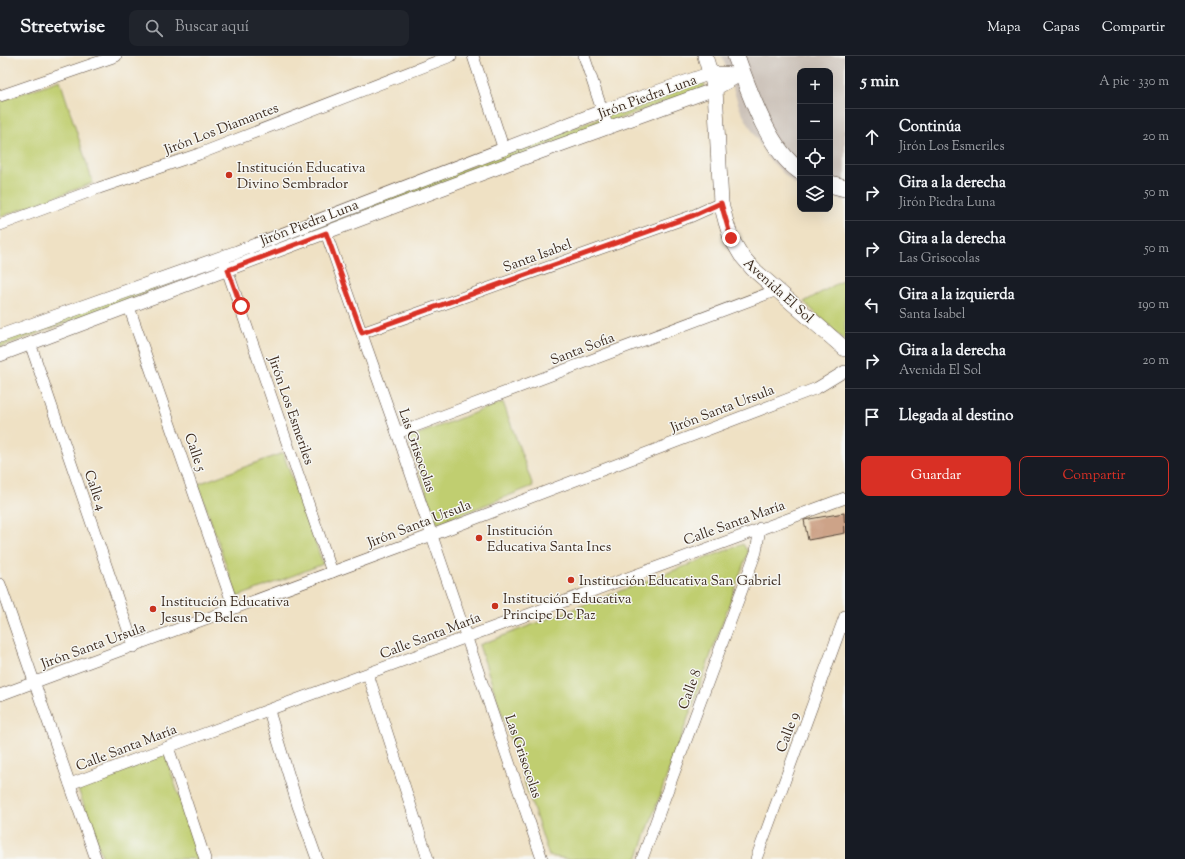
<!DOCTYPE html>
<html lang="es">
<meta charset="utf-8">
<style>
:root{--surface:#171b24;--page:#20242c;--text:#f1f3f6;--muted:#9ea1a6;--line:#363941;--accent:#d93025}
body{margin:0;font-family:"Sorts Mill Goudy",serif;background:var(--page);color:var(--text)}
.controls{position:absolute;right:12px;top:12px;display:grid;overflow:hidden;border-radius:8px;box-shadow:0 4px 16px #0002}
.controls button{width:36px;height:36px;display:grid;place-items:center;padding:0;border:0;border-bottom:1px solid var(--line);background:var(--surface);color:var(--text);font:20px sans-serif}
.stop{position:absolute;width:12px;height:12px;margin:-9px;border:3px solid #d93025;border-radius:50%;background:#fff}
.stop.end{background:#d93025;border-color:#fff;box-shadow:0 1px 4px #0008}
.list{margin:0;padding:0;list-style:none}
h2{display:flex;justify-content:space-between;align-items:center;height:52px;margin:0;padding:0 16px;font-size:17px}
h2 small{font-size:13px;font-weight:400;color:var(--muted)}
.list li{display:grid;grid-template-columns:26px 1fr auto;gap:12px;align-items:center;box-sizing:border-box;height:56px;padding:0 16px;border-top:1px solid var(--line)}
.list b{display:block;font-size:15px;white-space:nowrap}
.list p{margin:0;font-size:13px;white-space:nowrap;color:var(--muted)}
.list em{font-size:13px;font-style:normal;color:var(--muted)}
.actions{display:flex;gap:8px;padding:12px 16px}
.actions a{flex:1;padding:9px 0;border:1px solid var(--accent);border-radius:8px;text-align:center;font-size:14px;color:var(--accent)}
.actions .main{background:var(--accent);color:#fff}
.icon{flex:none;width:22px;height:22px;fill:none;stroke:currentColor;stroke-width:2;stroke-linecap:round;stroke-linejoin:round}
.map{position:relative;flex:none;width:845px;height:803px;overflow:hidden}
header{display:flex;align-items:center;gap:24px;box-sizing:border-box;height:56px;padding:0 20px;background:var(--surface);border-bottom:1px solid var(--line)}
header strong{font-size:19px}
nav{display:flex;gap:22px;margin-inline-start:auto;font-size:14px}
.search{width:280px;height:36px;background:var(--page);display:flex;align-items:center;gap:10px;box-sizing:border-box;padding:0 14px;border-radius:8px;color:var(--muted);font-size:15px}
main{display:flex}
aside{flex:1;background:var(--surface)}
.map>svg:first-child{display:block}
.industrial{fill:#ccc2b9}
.green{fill:#c0ce70;stroke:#7e7c47}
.building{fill:#cda388}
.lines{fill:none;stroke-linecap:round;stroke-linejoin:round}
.minor-casing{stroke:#564537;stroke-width:12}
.tertiary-casing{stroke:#564537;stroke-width:14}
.secondary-casing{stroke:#564537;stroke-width:16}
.primary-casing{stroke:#564537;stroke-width:18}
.minor{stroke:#fff;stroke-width:11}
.tertiary{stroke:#fff;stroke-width:13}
.secondary{stroke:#fff;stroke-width:15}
.primary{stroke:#fff;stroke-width:17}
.route{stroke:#d93025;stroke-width:5}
.poi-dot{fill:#c8321e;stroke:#f6f6f2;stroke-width:1.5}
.labels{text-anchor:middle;stroke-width:3;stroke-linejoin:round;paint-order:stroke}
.street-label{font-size:14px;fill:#3b2a1e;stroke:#f6f6f2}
.poi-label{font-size:14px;fill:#3b2a1e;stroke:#f6f6f2;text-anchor:start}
</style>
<header>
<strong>Streetwise</strong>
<div class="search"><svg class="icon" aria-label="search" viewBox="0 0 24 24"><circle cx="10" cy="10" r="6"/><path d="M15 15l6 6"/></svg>Buscar aquí</div>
<nav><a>Mapa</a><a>Capas</a><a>Compartir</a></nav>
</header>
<main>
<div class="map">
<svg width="845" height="803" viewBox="0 0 845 803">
<rect width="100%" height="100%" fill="#f6f6f2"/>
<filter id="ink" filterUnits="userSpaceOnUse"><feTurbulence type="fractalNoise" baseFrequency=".025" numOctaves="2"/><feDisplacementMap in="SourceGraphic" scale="8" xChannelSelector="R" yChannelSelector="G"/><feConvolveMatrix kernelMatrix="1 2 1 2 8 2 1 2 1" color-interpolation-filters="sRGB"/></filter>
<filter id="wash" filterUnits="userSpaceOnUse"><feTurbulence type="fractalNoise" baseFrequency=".012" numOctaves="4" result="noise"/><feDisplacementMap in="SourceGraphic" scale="16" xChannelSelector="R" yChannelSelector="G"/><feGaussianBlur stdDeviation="0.9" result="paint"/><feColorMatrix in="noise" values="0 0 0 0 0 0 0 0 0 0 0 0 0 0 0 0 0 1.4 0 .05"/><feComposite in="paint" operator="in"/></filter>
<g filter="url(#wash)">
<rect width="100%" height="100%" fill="#efe1c4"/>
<!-- industrial -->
<path class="industrial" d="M722 0H845V145L830 140V15H800V130L794 128 767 101 740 53Z"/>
<!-- green -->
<g class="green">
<path d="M60 24 93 127 0 161V45Z"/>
<path d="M703 24 705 31 0 291V284Z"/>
<path d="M845 223V285L804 246Z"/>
<path d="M503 346 533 430 437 468 408 382Z"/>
<path d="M283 397 323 508 237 541 198 428Z"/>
<path d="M743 488 748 496 637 803H569L549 800 479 589Z"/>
<path d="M165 698 200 803H103L77 730Z"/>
</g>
<g id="blocks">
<!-- building -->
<path class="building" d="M844 457 845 477 808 484 804 464Z"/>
</g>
</g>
<g filter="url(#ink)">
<use href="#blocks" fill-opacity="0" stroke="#564537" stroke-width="1"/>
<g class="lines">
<!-- minor casing -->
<g class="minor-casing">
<g id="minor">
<path d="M473 0 504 94"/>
<path d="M584 0 608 72"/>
<path d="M0 40 116 0"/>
<path d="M0 169 99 132 199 98 451 0"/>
<path d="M326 177 397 377 542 803"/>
<path d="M224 205 332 516"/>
<path d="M129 251 234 552"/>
<path d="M362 277 692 160 721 147"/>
<path d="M30 287 134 591"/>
<path d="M397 377 777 234"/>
<path d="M0 528 96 803"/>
<path d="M368 618 428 803"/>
<path d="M0 639 440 476 817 332 845 315"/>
<path d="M269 655 298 750 317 803"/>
<path d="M168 691 205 803"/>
<path d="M70 728 168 691 845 442"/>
<path d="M642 803 756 496 760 472"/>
<path d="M756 803 845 560"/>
</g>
</g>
<!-- tertiary casing -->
<g class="tertiary-casing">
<g id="tertiary">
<path d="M0 280 237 196 602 55 711 17 742 18"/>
<path d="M0 299 508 108 715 33 742 18"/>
</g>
</g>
<!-- secondary casing -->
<g class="secondary-casing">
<path id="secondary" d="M705 0 715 33 721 147 726 166 731 182 741 199 753 213 845 293"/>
</g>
<!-- primary casing -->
<g class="primary-casing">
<g id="primary">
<path d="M736 0C749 35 768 93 800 115"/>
<path d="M830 128 845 132"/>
</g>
</g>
<!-- minor -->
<use href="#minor" class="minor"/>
<!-- tertiary -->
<use href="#tertiary" class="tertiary"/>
<!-- secondary -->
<use href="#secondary" class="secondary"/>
<!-- primary -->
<use href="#primary" class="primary"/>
</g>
</g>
<g class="lines" filter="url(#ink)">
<!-- route -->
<path class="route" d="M241 250 228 214 326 177 362 277 692 160 721 147 731 182"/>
</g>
<!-- markers -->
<g class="poi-dot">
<circle cx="229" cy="119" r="4"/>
<circle cx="479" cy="482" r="4"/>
<circle cx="571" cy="524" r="4"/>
<circle cx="495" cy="550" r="4"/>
<circle cx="153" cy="553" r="4"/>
</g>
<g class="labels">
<!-- street labels -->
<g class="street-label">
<text transform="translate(647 40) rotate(-20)" y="5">Jirón Piedra Luna</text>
<text transform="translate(221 72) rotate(-21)" y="5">Jirón Los Diamantes</text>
<text transform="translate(309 166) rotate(-21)" y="5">Jirón Piedra Luna</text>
<text transform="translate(537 199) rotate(-20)" y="5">Santa Isabel</text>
<text transform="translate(779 234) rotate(42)" y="5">Avenida El Sol</text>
<text transform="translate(582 292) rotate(-21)" y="5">Santa Sofia</text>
<text transform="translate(722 352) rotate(-21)" y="5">Jirón Santa Ursula</text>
<text transform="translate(292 354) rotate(71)" y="5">Jirón Los Esmeriles</text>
<text transform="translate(418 394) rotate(71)" y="5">Las Grisocolas</text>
<text transform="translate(196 396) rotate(71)" y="5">Calle 5</text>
<text transform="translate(96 434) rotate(71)" y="5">Calle 4</text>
<text transform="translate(734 466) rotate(-20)" y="5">Calle Santa María</text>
<text transform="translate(419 467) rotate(-21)" y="5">Jirón Santa Ursula</text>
<text transform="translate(430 579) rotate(-21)" y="5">Calle Santa María</text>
<text transform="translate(93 589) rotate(-20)" y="5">Jirón Santa Ursula</text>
<text transform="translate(689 633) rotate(-70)" y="5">Calle 8</text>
<text transform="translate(787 676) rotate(-70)" y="5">Calle 9</text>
<text transform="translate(126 691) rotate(-21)" y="5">Calle Santa María</text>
<text transform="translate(524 700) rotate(71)" y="5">Las Grisocolas</text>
</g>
<!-- poi labels -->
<g class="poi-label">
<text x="237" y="116">Institución Educativa<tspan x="237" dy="16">Divino Sembrador</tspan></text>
<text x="487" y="479">Institución<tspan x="487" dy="16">Educativa Santa Ines</tspan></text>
<text x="579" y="529">Institución Educativa San Gabriel</text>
<text x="503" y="547">Institución Educativa<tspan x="503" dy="16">Principe De Paz</tspan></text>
<text x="161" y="550">Institución Educativa<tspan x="161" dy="16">Jesus De Belen</tspan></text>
</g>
</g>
</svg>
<div class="controls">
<button>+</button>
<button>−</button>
<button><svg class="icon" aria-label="locate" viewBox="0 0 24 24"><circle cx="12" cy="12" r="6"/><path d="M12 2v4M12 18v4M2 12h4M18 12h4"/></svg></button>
<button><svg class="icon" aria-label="layers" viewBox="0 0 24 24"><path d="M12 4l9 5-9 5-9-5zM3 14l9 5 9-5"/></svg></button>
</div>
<div class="stop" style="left:241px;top:250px"></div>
<div class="stop end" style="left:731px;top:182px"></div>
</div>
<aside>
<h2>5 min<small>A pie · 330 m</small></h2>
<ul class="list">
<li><svg class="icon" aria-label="ahead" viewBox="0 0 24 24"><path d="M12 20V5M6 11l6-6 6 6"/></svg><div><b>Continúa</b><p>Jirón Los Esmeriles</p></div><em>20 m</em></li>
<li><svg class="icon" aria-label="right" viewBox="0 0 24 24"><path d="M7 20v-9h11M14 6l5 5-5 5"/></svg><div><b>Gira a la derecha</b><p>Jirón Piedra Luna</p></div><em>50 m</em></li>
<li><svg class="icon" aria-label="right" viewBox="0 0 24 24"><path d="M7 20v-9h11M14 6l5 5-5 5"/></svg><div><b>Gira a la derecha</b><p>Las Grisocolas</p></div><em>50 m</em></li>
<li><svg class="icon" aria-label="left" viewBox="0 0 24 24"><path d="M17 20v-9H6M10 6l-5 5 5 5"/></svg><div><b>Gira a la izquierda</b><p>Santa Isabel</p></div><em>190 m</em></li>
<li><svg class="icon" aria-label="right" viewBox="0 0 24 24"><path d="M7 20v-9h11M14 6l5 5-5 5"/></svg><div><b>Gira a la derecha</b><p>Avenida El Sol</p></div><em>20 m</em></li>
<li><svg class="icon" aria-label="arrive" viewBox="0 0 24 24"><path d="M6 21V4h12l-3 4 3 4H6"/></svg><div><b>Llegada al destino</b></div></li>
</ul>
<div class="actions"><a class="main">Guardar</a><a>Compartir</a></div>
</aside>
</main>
